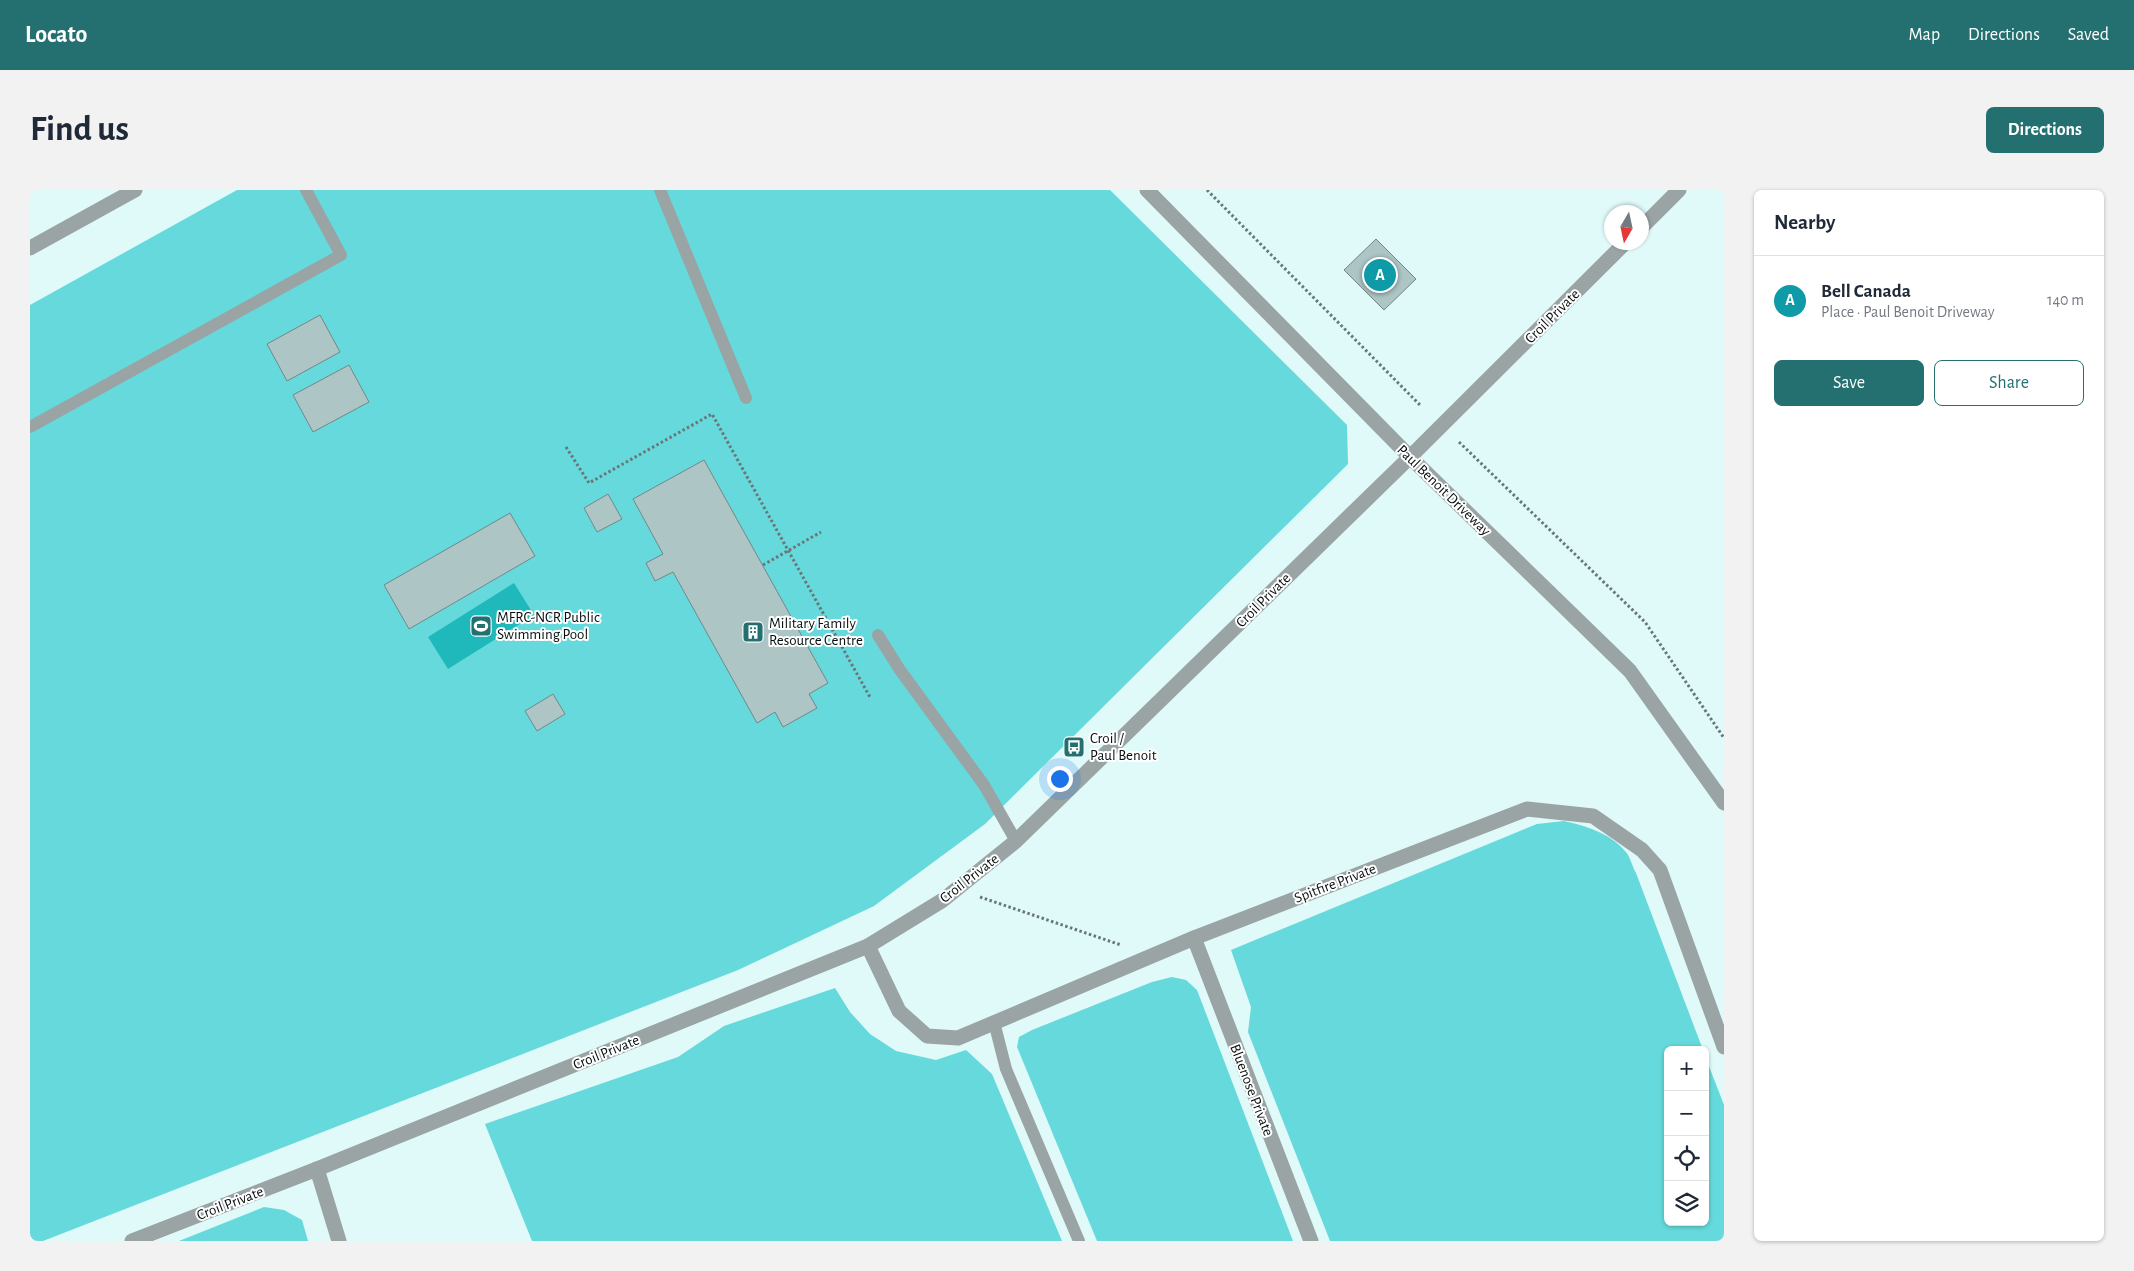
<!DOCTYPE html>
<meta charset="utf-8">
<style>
:root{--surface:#fff;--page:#f2f2f3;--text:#1f2937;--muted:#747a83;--line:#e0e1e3;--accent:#247071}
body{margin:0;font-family:"Alegreya Sans",sans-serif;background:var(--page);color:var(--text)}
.controls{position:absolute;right:15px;bottom:15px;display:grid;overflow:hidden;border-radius:8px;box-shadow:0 1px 4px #0004}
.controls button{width:45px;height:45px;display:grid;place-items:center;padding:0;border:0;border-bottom:1px solid var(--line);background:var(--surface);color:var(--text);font:25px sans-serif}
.compass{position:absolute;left:1574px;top:15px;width:45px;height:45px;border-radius:50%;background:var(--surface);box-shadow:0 1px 4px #0004;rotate:189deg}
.you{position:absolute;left:1029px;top:588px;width:18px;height:18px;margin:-12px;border:4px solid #fff;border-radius:50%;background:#1a73e8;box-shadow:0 0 0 8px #1a73e833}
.badge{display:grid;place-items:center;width:32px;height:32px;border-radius:50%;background:var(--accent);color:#fff;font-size:16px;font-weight:700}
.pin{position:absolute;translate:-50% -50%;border:2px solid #fff;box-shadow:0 1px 5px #0006}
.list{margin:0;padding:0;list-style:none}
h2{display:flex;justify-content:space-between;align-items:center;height:65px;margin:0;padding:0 20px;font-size:21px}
h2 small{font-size:16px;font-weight:400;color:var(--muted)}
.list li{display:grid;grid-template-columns:32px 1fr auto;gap:15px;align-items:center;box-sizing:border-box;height:90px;padding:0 20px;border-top:1px solid var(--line)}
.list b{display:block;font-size:19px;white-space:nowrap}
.list p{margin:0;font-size:16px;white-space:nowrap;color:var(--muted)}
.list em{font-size:16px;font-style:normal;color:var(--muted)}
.actions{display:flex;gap:10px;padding:15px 20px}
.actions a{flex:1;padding:11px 0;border:1px solid var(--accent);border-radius:8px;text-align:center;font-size:18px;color:var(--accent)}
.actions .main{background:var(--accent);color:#fff}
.icon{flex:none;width:28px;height:28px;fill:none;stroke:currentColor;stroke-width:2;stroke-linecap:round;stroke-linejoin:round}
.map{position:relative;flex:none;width:1694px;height:1051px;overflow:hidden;border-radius:8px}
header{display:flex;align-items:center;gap:30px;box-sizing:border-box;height:70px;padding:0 25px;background:var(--accent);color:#fff}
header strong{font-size:24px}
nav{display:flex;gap:28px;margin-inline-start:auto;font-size:18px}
.intro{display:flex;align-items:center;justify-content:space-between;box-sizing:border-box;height:120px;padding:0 30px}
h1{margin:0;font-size:35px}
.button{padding:12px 22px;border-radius:8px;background:var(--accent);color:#fff;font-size:18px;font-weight:700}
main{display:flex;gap:30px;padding:0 30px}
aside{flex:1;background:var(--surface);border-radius:8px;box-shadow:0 1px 4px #0004}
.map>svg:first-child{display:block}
.green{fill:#65d9db}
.water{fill:#1fb9bb}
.building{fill:#adc5c5;stroke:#728888}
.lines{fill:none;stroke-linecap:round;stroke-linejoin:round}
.path{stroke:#687878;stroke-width:3;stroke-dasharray:2.5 2.5;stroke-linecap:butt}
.lane{stroke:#9aa4a4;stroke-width:12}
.street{stroke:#9aa4a4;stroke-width:15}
.labels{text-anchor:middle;stroke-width:4;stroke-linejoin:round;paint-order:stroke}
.street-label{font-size:15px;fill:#060e0e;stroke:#fff}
.poi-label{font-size:15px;fill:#060e0e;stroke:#fff;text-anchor:start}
</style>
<header>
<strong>Locato</strong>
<nav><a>Map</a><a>Directions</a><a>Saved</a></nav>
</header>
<div class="intro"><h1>Find us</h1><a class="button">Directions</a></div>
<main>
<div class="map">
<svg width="1694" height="1051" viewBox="0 0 1694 1051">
<rect width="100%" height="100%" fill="#e0f9f9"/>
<!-- green -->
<g class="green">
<path d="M207 0H1080L1317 235 1318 274 955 634 844 716 708 780 13 1051H0V115Z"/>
<path d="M1534 631C1556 636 1580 643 1595 661 1600 666 1602 676 1606 683L1673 860H1638V1032H1675V866L1694 915V1051H1300L1218 842 1221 817 1201 760 1507 634Z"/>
<path d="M1142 787 1156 790 1167 800 1263 1051H1067L987 857 989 847 1002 840 1122 792Z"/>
<path d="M805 798 820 822 840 844 866 861 906 870 936 860 962 884 1032 1051H502L455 934 648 867 694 836Z"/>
<path d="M234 1017 254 1020 272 1030 278 1051H149Z"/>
</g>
<!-- water -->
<path class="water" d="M484 393 504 425 418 479 398 447Z"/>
<!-- building -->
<g class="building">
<path d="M1346 49 1386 89 1354 120 1314 80Z"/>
<path d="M290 125 310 162 257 191 237 154Z"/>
<path d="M319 175 339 212 283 242 263 205Z"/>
<path d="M674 270 798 493 779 504 787 518 753 537 745 522 727 533 643 382 625 391 616 373 633 364 603 309Z"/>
<path d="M578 304 592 329 567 342 554 318Z"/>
<path d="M480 323 505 366 379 439 354 395Z"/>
<path d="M523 504 535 524 507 541 495 521Z"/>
</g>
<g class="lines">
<!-- path -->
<g class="path">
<path d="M1177 0 1390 215"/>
<path d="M1429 252 1615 432 1694 548"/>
<path d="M536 257 559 293 682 224 841 509"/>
<path d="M733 375 791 342"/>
<path d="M950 707 1091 755"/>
</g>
<!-- lane -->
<g class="lane">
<path d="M630 0 716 208"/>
<path d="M0 237 311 65 276 0"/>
<path d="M848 445 870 480 954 595 986 651"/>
<path d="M964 832 976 879 1049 1051"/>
</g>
<!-- street -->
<g class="street">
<path d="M1117 0 1380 267 1600 481 1694 613"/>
<path d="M1612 37 1649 0"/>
<path d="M0 58 105 0"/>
<path d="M1164 748 1281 1051"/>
<path d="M838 756 869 821 897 846 928 848 1164 748 1497 619 1563 626 1612 660 1630 680 1694 857"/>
<path d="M287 979 309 1051"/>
<path d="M102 1051 287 979 838 756 913 710 986 651 1380 267 1596 52"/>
</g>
</g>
<!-- icons -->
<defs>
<g id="stadium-square" transform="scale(1.125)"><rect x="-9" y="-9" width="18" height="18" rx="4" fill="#247071" stroke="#fff"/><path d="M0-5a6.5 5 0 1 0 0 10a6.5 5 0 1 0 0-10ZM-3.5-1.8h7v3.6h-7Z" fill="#fff"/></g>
<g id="building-square" transform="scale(1.125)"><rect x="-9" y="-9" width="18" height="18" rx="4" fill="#247071" stroke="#fff"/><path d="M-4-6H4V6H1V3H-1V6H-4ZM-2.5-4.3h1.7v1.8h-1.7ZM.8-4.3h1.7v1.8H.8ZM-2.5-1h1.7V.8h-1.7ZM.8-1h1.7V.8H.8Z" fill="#fff"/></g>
<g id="bus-square" transform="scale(1.125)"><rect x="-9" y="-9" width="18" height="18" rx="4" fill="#247071" stroke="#fff"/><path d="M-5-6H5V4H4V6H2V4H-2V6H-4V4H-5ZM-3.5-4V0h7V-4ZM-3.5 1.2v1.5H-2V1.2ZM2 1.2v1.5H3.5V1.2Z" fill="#fff"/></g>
</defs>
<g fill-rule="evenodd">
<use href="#stadium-square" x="451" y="436"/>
<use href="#building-square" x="723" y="442"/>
<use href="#bus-square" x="1044" y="557"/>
</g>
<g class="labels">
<!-- street labels -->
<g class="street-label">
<text transform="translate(1522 126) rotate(-45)" y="5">Croil Private</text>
<text transform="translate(1414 300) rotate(44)" y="5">Paul Benoit Driveway</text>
<text transform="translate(1233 410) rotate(-45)" y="5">Croil Private</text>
<text transform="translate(939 688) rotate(-38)" y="5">Croil Private</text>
<text transform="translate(1305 693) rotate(-21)" y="5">Spitfire Private</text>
<text transform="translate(576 862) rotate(-22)" y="5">Croil Private</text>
<text transform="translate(1222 900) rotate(69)" y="5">Bluenose Private</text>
<text transform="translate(200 1013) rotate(-21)" y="5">Croil Private</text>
</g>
<!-- poi labels -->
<g class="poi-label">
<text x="467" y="432">MFRC-NCR Public<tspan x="467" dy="17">Swimming Pool</tspan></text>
<text x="739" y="438">Military Family<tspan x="739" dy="17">Resource Centre</tspan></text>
<text x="1060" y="553">Croil /<tspan x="1060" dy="17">Paul Benoit</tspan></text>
</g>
</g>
</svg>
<div class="controls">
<button>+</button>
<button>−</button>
<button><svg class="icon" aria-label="locate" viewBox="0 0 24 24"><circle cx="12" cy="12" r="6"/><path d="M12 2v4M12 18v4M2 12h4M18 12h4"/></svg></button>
<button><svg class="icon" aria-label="layers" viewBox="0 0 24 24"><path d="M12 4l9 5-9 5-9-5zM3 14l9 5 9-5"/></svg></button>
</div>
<svg class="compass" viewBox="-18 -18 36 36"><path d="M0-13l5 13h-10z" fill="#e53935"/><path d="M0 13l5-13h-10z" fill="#747a83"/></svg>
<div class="you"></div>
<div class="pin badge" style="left:1350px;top:85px;background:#0f9aa8">A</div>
</div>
<aside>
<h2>Nearby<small></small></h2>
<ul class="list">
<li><span class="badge" style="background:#0f9aa8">A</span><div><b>Bell Canada</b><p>Place · Paul Benoit Driveway</p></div><em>140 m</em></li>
</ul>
<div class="actions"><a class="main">Save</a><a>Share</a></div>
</aside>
</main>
